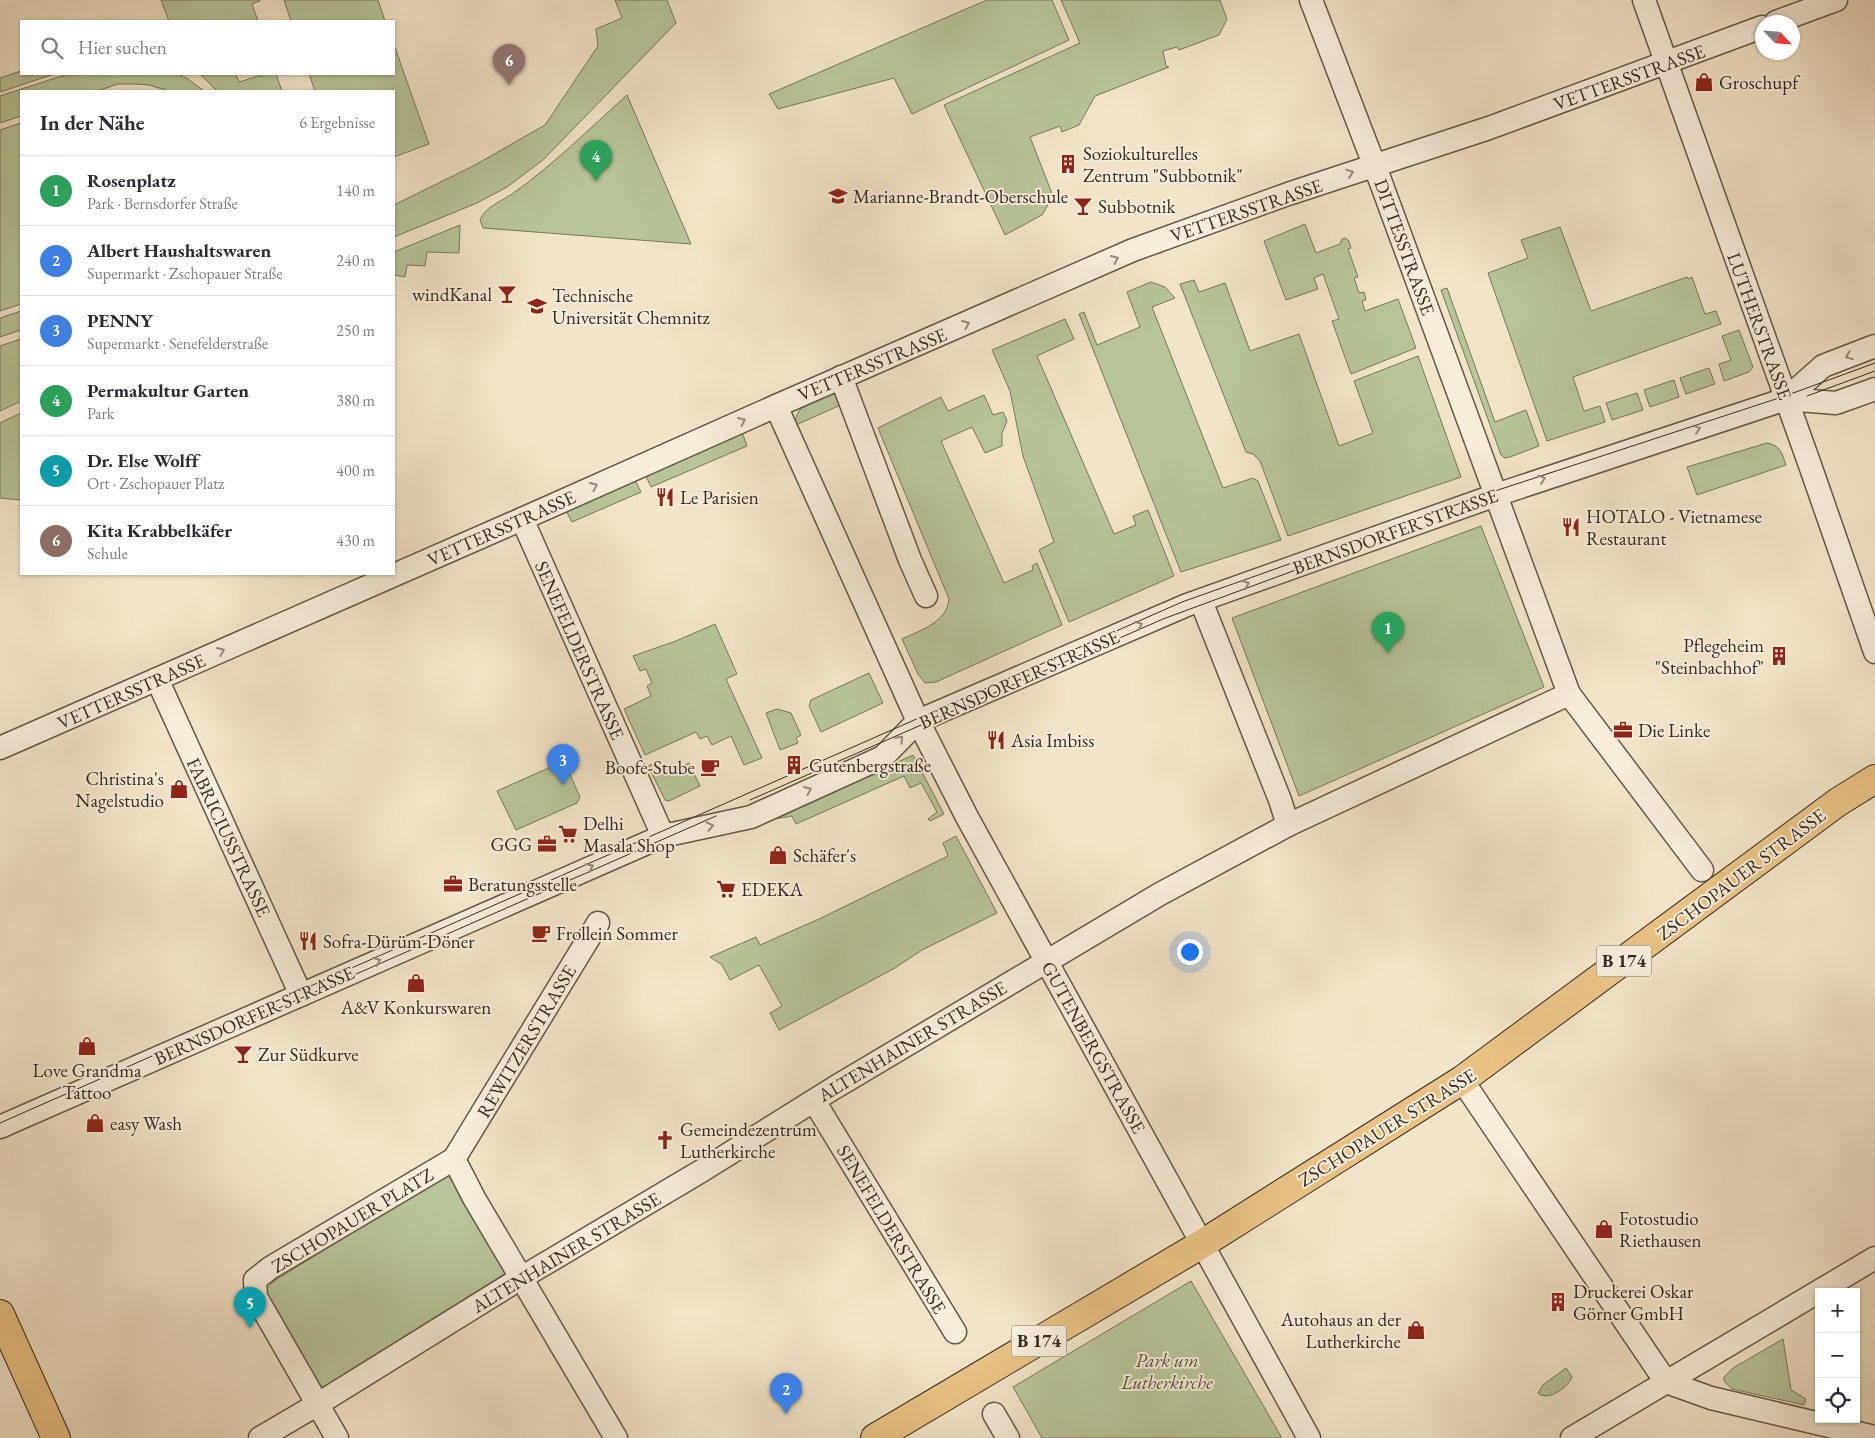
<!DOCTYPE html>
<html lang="de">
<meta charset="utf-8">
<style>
:root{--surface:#fff;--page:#f2f2f3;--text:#2b2b33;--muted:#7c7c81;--line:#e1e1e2;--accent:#8f2418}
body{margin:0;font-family:"EB Garamond",serif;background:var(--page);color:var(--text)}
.controls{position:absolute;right:15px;bottom:15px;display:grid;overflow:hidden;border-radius:0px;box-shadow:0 1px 4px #0004}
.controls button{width:45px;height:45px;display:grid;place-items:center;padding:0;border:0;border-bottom:1px solid var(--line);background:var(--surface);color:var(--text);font:25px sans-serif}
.compass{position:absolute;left:1755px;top:15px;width:45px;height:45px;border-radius:50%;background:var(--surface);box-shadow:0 1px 4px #0004;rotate:116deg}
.you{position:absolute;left:1189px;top:951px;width:18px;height:18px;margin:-12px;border:4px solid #fff;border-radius:50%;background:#1a73e8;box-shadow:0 0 0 8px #1a73e833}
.badge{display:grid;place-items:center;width:32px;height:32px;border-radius:50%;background:var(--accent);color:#fff;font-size:16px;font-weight:700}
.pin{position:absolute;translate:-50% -41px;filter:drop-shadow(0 1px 2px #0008)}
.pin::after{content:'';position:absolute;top:26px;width:18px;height:15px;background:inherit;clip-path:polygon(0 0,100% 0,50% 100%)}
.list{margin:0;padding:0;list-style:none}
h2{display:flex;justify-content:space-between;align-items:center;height:65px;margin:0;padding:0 20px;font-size:21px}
h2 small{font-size:16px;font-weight:400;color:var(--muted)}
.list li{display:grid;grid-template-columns:32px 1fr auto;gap:15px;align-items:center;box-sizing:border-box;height:70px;padding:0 20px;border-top:1px solid var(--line)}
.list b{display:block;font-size:19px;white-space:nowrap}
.list p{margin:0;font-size:16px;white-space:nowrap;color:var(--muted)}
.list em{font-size:16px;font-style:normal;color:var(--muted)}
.icon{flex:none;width:28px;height:28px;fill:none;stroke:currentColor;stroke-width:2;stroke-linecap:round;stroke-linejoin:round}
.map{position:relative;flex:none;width:1875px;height:1438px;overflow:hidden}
.search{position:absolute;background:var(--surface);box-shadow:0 1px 4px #0004;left:20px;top:20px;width:375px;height:55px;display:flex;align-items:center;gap:12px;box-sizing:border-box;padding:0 18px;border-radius:0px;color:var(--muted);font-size:19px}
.panel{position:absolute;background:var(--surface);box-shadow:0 1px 4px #0004;left:20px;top:90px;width:375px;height:485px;border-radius:0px}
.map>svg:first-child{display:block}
.green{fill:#b7c599;stroke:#76785c}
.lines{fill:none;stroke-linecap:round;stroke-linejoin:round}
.minor-casing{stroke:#645849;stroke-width:25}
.major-casing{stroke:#342a1f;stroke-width:30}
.minor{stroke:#f7eddb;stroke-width:22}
.major{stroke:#e9c284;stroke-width:28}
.tram{stroke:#342a1f;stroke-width:1}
.oneway{stroke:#968c7d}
.labels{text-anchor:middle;stroke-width:4;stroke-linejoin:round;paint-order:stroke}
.shield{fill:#f7eddb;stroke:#6e6457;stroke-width:1}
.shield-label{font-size:18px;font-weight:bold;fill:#342a1f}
.street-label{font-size:19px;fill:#342a1f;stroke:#f7eddb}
.poi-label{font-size:19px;fill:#342a1f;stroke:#f7eddb;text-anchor:start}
.park-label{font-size:19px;font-style:italic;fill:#55513e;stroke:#f7eddb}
</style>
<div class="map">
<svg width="1875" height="1438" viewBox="0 0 1875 1438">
<rect width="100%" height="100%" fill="#f2e4c8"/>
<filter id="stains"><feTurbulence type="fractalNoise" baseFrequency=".004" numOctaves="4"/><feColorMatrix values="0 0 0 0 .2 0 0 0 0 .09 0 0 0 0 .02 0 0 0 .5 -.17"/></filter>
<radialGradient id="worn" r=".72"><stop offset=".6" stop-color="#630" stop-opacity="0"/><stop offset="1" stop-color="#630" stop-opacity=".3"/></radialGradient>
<!-- green -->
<g class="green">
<path d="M161 0H260V1L252 4 258 21H169Z"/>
<path d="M284 0H378L385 21H291Z"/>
<path d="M615 0H667L676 23 543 160 507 187 477 203 394 237V205L475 165 545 125 598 46 596 29 622 18Z"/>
<path d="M987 0H1052L1069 40 912 114 894 78 778 109 769 94Z"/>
<path d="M1061 0H1220L1227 19 1219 35 1179 50 1177 47 1163 51 1166 66 1169 67 1095 96 1079 125 1062 132 1060 126 1030 137 1053 196 1042 215 1005 235 944 105 1080 43Z"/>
<path d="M394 45 429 144 394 157V91H315L309 74H394Z"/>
<path d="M21 71V74H54L0 92V78Z"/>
<path d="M68 74H177L188 79 204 91H169L149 85 136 84H118L97 91H21V116L0 123V96Z"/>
<path d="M200 74H239L236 75 239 82 265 74H276L282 91H217Z"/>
<path d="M627 95 691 244 483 228 480 220C485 207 500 202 512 194 553 165 589 129 627 95Z"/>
<path d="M21 123V304L0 311V130Z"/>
<path d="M1305 224 1316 253 1340 244 1342 239 1345 238 1349 241 1351 248 1348 249 1358 277 1354 278 1359 293 1364 292 1366 300 1362 301 1365 311 1398 299 1416 348 1351 374 1332 321 1339 319 1323 274 1314 278 1318 289 1286 300 1264 241Z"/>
<path d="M460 225 459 253 427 252 425 266 407 265 405 277 394 275V252Z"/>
<path d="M1560 227 1591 311 1687 277 1688 279 1692 277 1705 314 1716 311 1721 324 1573 377 1584 411 1600 406 1605 422 1547 441 1488 273 1528 258 1521 240Z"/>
<path d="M1194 280 1199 292 1225 283 1250 351 1299 334 1339 446 1373 433 1354 381 1418 356 1461 477 1288 536 1260 461 1253 454 1246 452 1180 284Z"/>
<path d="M1151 282 1165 287 1175 298 1152 307 1223 488 1253 478 1258 481 1281 540 1181 572 1079 314 1084 312 1097 345 1140 327 1127 292Z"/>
<path d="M1447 288 1495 422 1526 410 1539 446 1510 457 1505 458 1501 455 1441 290Z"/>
<path d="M21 311V330L0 337V318Z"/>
<path d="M1065 319 1074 339 1037 356 1114 534 1136 525 1133 516 1148 510 1174 576 1069 622 1039 550 1054 542 1023 456 1010 391 992 350Z"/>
<path d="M1739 330 1753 367 1749 372 1724 381 1719 364 1731 360 1722 336Z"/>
<path d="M21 339V401L0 411V346Z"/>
<path d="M1709 368 1715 384 1686 394 1680 378Z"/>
<path d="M1674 380 1679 397 1650 407 1644 390Z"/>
<path d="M840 389 845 403 796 425C792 403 824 397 840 389Z"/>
<path d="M1637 393 1643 410 1612 420 1606 403Z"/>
<path d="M984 395 993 415 1003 412 1007 421 1002 433V446L985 453 972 427 941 441 1004 583 1033 570 1032 566 1037 563 1062 625 936 682 925 683 918 674 902 639C921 630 947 622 949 599L878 428 941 397 948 411Z"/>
<path d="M21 413V500L0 498V423Z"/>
<path d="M742 432 747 446 651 487 645 474Z"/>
<path d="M1767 443C1780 445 1782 453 1786 465L1697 495 1687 467Z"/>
<path d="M635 480 641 492 572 522 563 505Z"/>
<path d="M1481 526 1544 687 1299 796 1232 618Z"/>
<path d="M715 624 737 674 726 679 762 758 744 765 731 736 712 745 707 736 700 739 696 732 645 755 624 709 651 696 647 686 652 683 646 669 640 671 633 656 676 641Z"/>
<path d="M869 673 883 703 821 732 809 706 811 700Z"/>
<path d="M777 709 791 713 801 735 796 738 798 743 780 750 766 713Z"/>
<path d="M913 755 944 814 930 821 928 819 937 812 921 783 910 788 904 776 796 824 792 816 775 819Z"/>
<path d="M564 761 580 797 577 803 516 830 497 791Z"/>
<path d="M659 761 665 774 689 763 700 786 669 801 665 800 648 766Z"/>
<path d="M956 836 997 913 922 950 895 968 779 1030 770 1013 782 1006 759 965 730 980 722 965 710 957 756 937 760 945 819 919 948 856 943 843Z"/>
<path d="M449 1173 510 1275 319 1390 266 1301V1290L274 1281Z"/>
<path d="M1191 1281 1282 1438H1042L1013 1387Z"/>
<path d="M1783 1339 1791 1390 1806 1399 1804 1405 1732 1389 1724 1381V1377L1733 1368Z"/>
<path d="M1566 1368 1572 1377C1568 1388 1547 1402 1538 1393L1543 1385Z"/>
</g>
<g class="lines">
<!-- minor casing -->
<g class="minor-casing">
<g id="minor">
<path d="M1311 0 1380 180 1569 694 1702 870"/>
<path d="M1644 0 1811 468 1875 652"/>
<path d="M1776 22 1836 0"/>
<path d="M841 377 910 560 926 596"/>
<path d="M1786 399 1823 366 1875 346"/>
<path d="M776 406 917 719 967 817 1309 1438"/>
<path d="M522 519 663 836"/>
<path d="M1201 601 1280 800 1288 825"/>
<path d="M157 679 301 995"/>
<path d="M0 748 522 519 776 406 1133 250 1288 194 1489 128 1762 27"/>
<path d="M1462 1080 1666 1382"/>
<path d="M814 1101 955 1332"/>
<path d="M0 1127 663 836 751 817 883 757 918 721 1187 605 1496 495 1786 399 1836 403 1875 389"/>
<path d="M454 1159 474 1198 616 1438"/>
<path d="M1666 1382 1711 1398 1875 1437"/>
<path d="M994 1414 1008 1438"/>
<path d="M260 1438 318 1404 521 1278 703 1170 834 1088 1160 894 1288 825 1569 694"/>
<path d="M337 1438 256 1297 255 1280 270 1268 454 1159 598 923"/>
<path d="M1572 1438 1875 1258"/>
</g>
</g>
<!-- major casing -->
<g class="major-casing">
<g id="major">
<path d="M0 1314 56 1438"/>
<path d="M875 1438 1202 1244 1462 1080 1838 802 1875 779"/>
</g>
</g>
<!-- minor -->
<use href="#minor" class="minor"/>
<!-- major -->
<use href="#major" class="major"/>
<!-- tram -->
<g class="tram">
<path d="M1807 396 1875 371"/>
<path d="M750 800 1163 619 1312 564"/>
<path d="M240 1025 716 816"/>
<path d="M0 1123 1182 602 1495 491 1785 396 1875 363"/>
</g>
</g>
<!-- one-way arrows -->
<defs><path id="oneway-chevron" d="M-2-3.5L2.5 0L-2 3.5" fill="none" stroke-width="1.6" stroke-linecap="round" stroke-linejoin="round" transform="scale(1.25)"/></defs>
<g class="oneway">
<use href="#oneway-chevron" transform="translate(1350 173) rotate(-18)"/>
<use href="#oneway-chevron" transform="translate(1115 259) rotate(-24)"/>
<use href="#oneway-chevron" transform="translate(966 324) rotate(-23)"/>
<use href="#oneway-chevron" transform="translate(1849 356) rotate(158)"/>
<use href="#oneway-chevron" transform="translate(742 421) rotate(-24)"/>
<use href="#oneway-chevron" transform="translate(1697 429) rotate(-18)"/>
<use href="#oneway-chevron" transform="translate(1542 479) rotate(-18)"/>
<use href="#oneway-chevron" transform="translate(594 486) rotate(-24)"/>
<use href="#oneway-chevron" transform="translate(1246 584) rotate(-20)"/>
<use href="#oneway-chevron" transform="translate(1139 625) rotate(-23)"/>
<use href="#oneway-chevron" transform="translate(221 651) rotate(-23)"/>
<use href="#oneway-chevron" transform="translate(900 739) rotate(-46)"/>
<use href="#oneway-chevron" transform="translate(808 790) rotate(-25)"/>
<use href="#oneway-chevron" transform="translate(710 826) rotate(-13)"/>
<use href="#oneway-chevron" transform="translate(590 867) rotate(-23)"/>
<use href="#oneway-chevron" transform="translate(377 961) rotate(-24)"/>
</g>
<!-- icons -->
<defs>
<g id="shop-bare" transform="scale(1.5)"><path d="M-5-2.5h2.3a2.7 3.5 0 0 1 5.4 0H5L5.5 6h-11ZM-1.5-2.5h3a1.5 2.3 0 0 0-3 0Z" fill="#8f2418" stroke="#f7eddb" stroke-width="2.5" paint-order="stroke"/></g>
<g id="building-bare" transform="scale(1.5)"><path d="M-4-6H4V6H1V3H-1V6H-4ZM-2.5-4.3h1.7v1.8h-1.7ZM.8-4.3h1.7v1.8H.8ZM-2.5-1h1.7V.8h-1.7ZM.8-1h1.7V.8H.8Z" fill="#8f2418" stroke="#f7eddb" stroke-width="2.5" paint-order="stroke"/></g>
<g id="school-bare" transform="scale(1.5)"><path d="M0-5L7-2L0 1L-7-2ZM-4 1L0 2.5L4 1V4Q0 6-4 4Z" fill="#8f2418" stroke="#f7eddb" stroke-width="2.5" paint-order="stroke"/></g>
<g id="bar-bare" transform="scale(1.5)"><path d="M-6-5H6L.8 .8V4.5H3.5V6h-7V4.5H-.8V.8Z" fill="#8f2418" stroke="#f7eddb" stroke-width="2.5" paint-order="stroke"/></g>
<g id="university-bare" transform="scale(1.5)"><path d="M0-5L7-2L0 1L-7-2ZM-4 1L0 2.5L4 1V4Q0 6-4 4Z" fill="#8f2418" stroke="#f7eddb" stroke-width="2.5" paint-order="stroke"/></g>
<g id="restaurant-bare" transform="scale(1.5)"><path d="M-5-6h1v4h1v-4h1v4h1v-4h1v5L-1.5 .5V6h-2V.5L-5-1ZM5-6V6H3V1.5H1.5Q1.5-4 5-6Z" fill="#8f2418" stroke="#f7eddb" stroke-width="2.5" paint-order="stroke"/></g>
<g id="office-bare" transform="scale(1.5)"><path d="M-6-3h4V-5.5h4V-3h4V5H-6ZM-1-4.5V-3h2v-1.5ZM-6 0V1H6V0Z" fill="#8f2418" stroke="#f7eddb" stroke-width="2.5" paint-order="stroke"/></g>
<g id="cafe-bare" transform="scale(1.5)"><path d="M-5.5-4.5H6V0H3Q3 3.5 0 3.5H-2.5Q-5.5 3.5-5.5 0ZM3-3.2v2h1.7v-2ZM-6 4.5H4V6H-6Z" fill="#8f2418" stroke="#f7eddb" stroke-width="2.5" paint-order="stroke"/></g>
<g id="supermarket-bare" transform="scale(1.5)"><path d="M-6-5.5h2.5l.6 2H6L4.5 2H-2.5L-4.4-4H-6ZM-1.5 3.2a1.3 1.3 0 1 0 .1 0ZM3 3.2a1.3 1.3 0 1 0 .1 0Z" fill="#8f2418" stroke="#f7eddb" stroke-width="2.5" paint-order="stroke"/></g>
<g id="church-bare" transform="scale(1.5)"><path d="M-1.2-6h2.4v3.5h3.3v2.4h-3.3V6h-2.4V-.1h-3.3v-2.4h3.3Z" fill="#8f2418" stroke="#f7eddb" stroke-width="2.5" paint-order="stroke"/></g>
</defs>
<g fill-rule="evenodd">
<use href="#shop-bare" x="1704" y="82"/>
<use href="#building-bare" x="1068" y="164"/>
<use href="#school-bare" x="838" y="196"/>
<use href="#bar-bare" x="1083" y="206"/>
<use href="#bar-bare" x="507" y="294"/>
<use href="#university-bare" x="537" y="306"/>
<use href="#restaurant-bare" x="665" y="497"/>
<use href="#restaurant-bare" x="1571" y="527"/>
<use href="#building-bare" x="1779" y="656"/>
<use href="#office-bare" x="1623" y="730"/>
<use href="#restaurant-bare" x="996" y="740"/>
<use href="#building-bare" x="794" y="765"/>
<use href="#cafe-bare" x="710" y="767"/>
<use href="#shop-bare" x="179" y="789"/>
<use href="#supermarket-bare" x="568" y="834"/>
<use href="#office-bare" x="547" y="844"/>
<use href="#shop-bare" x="778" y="855"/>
<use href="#office-bare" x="453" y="884"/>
<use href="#supermarket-bare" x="726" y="889"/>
<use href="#cafe-bare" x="541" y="933"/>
<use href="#restaurant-bare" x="308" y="941"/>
<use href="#shop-bare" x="416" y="983"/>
<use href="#shop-bare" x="87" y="1046"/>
<use href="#bar-bare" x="243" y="1054"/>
<use href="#shop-bare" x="95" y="1123"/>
<use href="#church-bare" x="665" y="1140"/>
<use href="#shop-bare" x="1604" y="1229"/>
<use href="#building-bare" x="1558" y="1302"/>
<use href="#shop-bare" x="1416" y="1330"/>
</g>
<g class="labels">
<!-- shield labels -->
<g class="shield">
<rect x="1596.5" y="945.5" width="55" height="31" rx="4"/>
<rect x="1011.5" y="1325.5" width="55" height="31" rx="4"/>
</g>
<g class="shield-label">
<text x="1624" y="967">B 174</text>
<text x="1039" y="1347">B 174</text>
</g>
<!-- street labels -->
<g class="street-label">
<text transform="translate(1629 77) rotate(-20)" y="7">VETTERSSTRASSE</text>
<text transform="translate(1246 210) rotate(-19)" y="7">VETTERSSTRASSE</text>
<text transform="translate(1405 247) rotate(70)" y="7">DITTESSTRASSE</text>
<text transform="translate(1760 326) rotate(70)" y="7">LUTHERSTRASSE</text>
<text transform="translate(872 364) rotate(-23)" y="7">VETTERSSTRASSE</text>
<text transform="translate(501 528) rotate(-24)" y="7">VETTERSSTRASSE</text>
<text transform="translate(1395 531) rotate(-20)" y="7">BERNSDORFER STRASSE</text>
<text transform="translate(580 650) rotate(66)" y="7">SENEFELDERSTRASSE</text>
<text transform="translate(1019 679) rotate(-24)" y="7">BERNSDORFER STRASSE</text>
<text transform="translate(131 691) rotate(-24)" y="7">VETTERSSTRASSE</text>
<text transform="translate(229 837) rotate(65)" y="7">FABRICIUSSTRASSE</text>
<text transform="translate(1741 874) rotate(-37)" y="7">ZSCHOPAUER STRASSE</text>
<text transform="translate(254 1015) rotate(-24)" y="7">BERNSDORFER STRASSE</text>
<text transform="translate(526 1041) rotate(-59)" y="7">REWITZERSTRASSE</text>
<text transform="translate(912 1041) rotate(-31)" y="7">ALTENHAINER STRASSE</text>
<text transform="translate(1094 1047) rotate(61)" y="7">GUTENBERGSTRASSE</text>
<text transform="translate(1387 1127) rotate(-32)" y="7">ZSCHOPAUER STRASSE</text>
<text transform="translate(352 1220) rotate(-31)" y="7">ZSCHOPAUER PLATZ</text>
<text transform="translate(892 1229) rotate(59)" y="7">SENEFELDERSTRASSE</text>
<text transform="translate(566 1252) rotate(-31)" y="7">ALTENHAINER STRASSE</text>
</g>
<!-- poi labels -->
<g class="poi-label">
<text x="1719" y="89">Groschupf</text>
<text x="1083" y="160">Soziokulturelles<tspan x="1083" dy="22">Zentrum "Subbotnik"</tspan></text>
<text x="853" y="203">Marianne-Brandt-Oberschule</text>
<text x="1098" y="213">Subbotnik</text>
<text x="492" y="301" text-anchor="end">windKanal</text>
<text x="552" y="302">Technische<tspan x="552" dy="22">Universität Chemnitz</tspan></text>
<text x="680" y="504">Le Parisien</text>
<text x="1586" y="523">HOTALO - Vietnamese<tspan x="1586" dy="22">Restaurant</tspan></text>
<text x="1764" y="652" text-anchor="end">Pflegeheim<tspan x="1764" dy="22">"Steinbachhof"</tspan></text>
<text x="1638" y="737">Die Linke</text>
<text x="1011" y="747">Asia Imbiss</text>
<text x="809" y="772">Gutenbergstraße</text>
<text x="695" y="774" text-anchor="end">Boofe-Stube</text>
<text x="164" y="785" text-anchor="end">Christina's<tspan x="164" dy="22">Nagelstudio</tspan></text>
<text x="583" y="830">Delhi<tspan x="583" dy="22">Masala Shop</tspan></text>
<text x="532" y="851" text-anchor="end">GGG</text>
<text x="793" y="862">Schäfer's</text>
<text x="468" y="891">Beratungsstelle</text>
<text x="741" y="896">EDEKA</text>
<text x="556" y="940">Frollein Sommer</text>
<text x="323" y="948">Sofra-Dürüm-Döner</text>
<text x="416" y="1014" text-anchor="middle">A&amp;V Konkurswaren</text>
<text x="258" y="1061">Zur Südkurve</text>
<text x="87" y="1077" text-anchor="middle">Love Grandma<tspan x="87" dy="22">Tattoo</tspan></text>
<text x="110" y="1130">easy Wash</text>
<text x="680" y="1136">Gemeindezentrum<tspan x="680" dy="22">Lutherkirche</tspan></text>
<text x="1619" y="1225">Fotostudio<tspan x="1619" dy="22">Riethausen</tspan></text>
<text x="1573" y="1298">Druckerei Oskar<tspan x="1573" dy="22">Görner GmbH</tspan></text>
<text x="1401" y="1326" text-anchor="end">Autohaus an der<tspan x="1401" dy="22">Lutherkirche</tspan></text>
</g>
<!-- park labels -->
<g class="park-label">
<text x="1167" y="1367">Park um<tspan x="1167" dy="22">Lutherkirche</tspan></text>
</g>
</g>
<rect width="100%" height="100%" filter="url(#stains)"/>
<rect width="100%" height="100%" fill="url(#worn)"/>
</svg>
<div class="controls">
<button>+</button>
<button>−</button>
<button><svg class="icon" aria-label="locate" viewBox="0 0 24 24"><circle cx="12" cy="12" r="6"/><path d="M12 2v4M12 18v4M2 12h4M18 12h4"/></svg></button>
</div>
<svg class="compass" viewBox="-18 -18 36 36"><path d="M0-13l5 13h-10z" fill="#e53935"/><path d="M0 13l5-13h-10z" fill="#7c7c81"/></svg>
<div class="you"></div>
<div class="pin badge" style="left:1388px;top:653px;background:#2e9e5b">1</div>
<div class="pin badge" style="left:786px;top:1414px;background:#3f7fe0">2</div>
<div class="pin badge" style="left:563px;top:785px;background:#3f7fe0">3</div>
<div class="pin badge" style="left:596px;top:181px;background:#2e9e5b">4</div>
<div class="pin badge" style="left:250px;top:1328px;background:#0f9aa8">5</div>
<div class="pin badge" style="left:509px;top:85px;background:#8d6e63">6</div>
<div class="search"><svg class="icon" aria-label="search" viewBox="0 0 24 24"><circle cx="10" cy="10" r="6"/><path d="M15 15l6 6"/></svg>Hier suchen</div>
<section class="panel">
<h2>In der Nähe<small>6 Ergebnisse</small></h2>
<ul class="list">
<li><span class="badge" style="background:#2e9e5b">1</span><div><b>Rosenplatz</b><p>Park · Bernsdorfer Straße</p></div><em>140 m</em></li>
<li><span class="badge" style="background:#3f7fe0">2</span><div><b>Albert Haushaltswaren</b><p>Supermarkt · Zschopauer Straße</p></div><em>240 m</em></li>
<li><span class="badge" style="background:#3f7fe0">3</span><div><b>PENNY</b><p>Supermarkt · Senefelderstraße</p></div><em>250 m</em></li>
<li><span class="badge" style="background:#2e9e5b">4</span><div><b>Permakultur Garten</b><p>Park</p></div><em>380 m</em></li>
<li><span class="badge" style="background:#0f9aa8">5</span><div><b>Dr. Else Wolff</b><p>Ort · Zschopauer Platz</p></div><em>400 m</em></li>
<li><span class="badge" style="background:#8d6e63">6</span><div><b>Kita Krabbelkäfer</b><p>Schule</p></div><em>430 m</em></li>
</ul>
</section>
</div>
